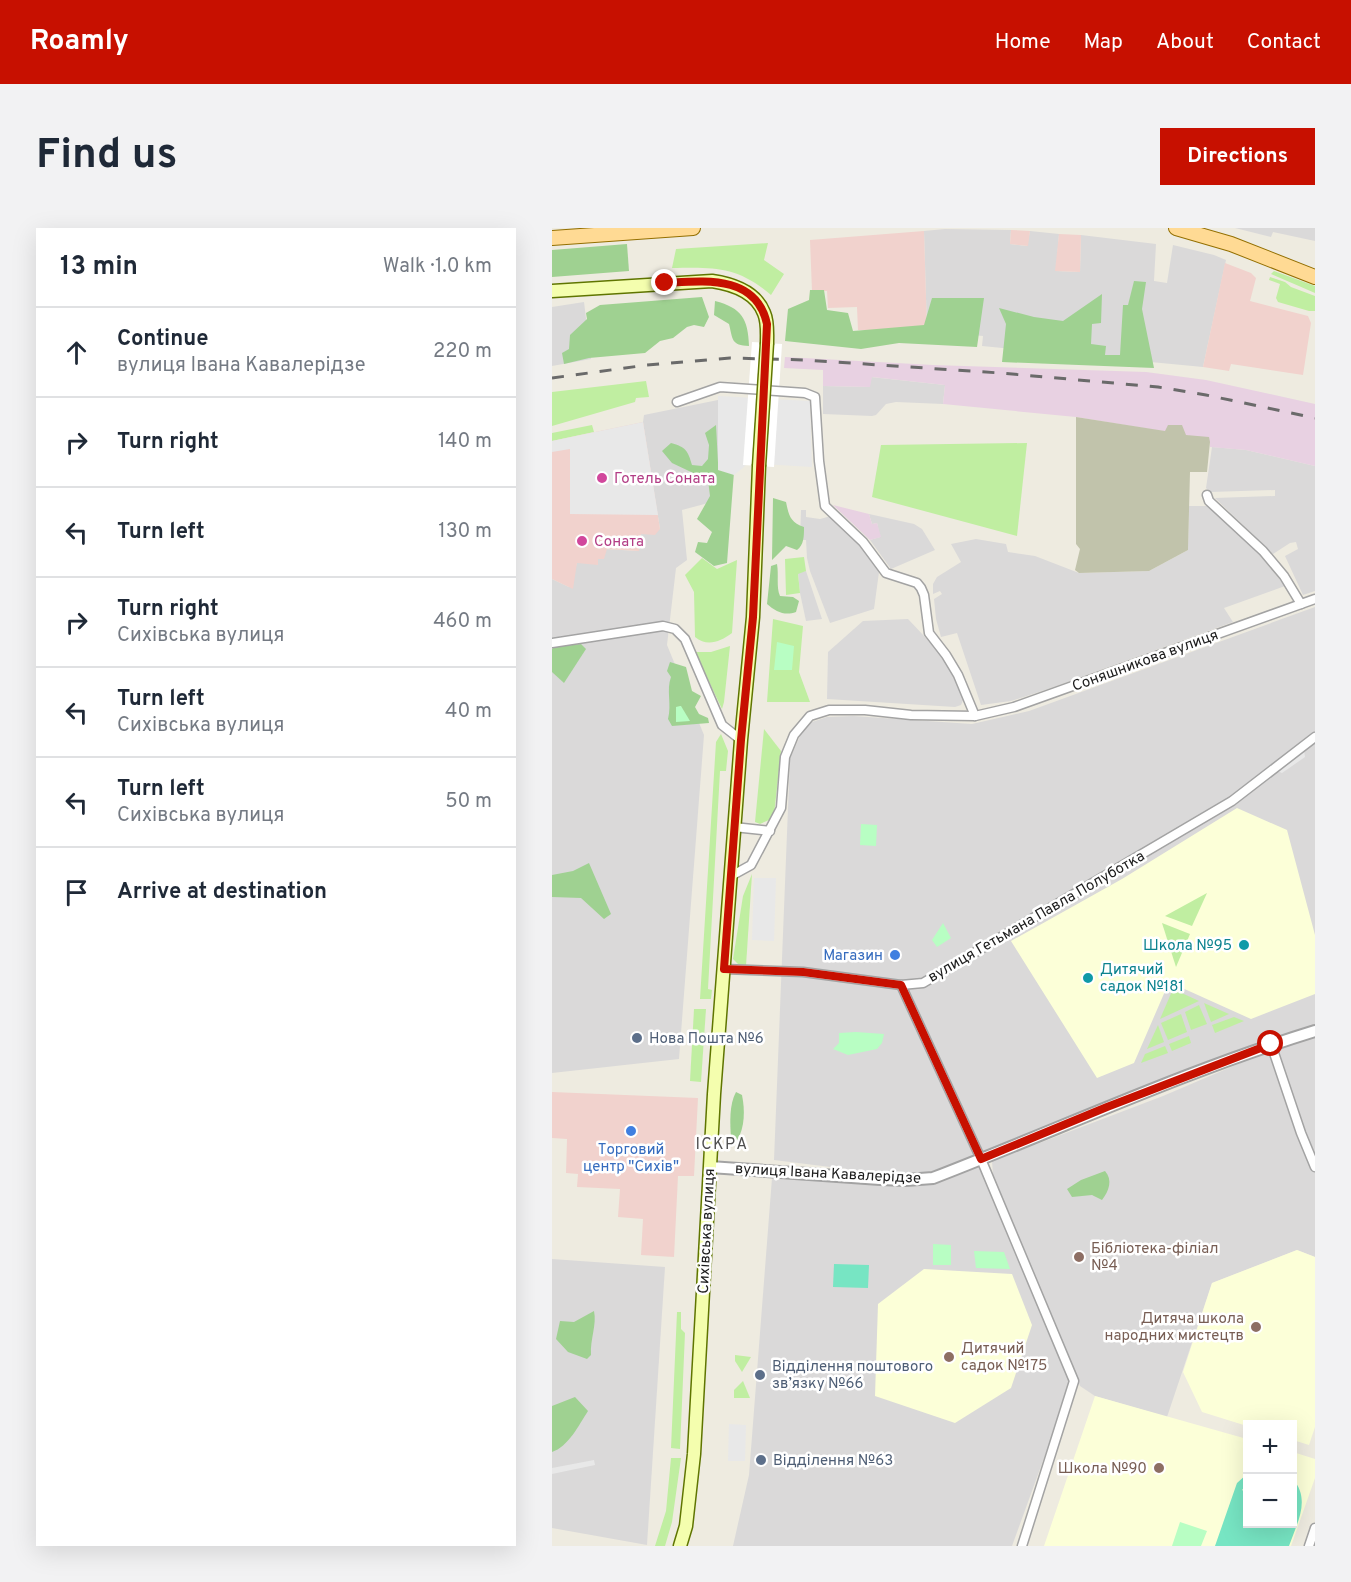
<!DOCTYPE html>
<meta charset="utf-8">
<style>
:root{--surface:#fff;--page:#f2f2f3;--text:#1f2937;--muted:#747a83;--line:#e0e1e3;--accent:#c71000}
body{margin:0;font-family:Overpass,sans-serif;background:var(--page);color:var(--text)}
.controls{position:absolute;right:18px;bottom:18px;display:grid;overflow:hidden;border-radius:0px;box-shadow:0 6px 24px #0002}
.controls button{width:54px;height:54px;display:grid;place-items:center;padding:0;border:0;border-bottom:2px solid var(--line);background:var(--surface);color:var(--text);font:30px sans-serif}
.stop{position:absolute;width:18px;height:18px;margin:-14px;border:4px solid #c71000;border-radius:50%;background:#fff}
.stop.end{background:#c71000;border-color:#fff;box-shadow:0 2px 6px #0008}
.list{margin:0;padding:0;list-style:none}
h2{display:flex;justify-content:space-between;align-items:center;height:78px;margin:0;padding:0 24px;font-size:26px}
h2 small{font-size:20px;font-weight:400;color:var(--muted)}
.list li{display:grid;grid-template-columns:39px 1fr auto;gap:18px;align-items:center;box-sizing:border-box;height:90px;padding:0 24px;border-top:2px solid var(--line)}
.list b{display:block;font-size:22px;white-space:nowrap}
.list p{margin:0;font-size:20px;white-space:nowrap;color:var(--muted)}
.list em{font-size:20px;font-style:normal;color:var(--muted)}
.icon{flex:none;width:33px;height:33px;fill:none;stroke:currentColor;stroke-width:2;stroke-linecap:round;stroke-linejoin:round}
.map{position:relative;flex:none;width:763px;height:1318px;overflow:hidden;border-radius:0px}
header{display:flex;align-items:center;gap:36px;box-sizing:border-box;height:84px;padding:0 30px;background:var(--accent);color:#fff}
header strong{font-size:28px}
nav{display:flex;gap:33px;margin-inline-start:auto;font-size:21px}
.intro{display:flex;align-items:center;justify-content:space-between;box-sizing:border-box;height:144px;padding:0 36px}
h1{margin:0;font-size:42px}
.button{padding:15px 27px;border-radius:0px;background:var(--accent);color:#fff;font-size:21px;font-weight:700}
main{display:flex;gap:36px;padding:0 36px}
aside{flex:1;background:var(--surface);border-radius:0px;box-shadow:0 6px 24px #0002}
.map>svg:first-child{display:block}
.residential{fill:#dad9d9}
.commercial{fill:#f1d2cd}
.industrial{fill:#e8d1e2}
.education{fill:#fcffd8}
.construction{fill:#c1c3ab}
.grass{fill:#c0eea1}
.forest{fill:#9fd191}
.park{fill:#b8fec3}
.pitch{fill:#77e5c3}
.parking{fill:#e8e8e8}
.pier{fill:#fff}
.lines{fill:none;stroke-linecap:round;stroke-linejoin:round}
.minor-casing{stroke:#a3a3a3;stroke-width:11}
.tertiary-casing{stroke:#a3a3a3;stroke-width:14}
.secondary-casing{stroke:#5f7500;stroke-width:15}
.primary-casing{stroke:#936f00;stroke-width:16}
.minor{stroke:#fff;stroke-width:8}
.tertiary{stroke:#fff;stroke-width:10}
.secondary{stroke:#f4feae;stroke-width:12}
.primary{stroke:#ffda94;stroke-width:14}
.rail{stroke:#6a6a6a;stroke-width:3;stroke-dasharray:12 12;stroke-linecap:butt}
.secondary-bridge-casing{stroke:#5f7500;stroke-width:15;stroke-linecap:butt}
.secondary-bridge{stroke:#f4feae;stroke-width:12}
.route{stroke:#c71000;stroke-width:8}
.hotel-dot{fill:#d1479c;stroke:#fff;stroke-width:2}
.culture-dot{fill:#0f9aa8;stroke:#fff;stroke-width:2}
.shop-dot{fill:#3f7fe0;stroke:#fff;stroke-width:2}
.service-dot{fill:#5c6f8a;stroke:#fff;stroke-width:2}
.education-dot{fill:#8d6e63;stroke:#fff;stroke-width:2}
.labels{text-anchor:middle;stroke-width:5;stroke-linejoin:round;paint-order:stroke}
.hotel-label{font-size:15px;fill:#b23c85;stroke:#fff;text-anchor:start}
.street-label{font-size:15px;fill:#1c1c1c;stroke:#fff}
.culture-label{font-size:15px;fill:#0d838f;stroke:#fff;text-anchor:end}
.shop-label{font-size:15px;fill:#366cbe;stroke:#fff;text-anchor:end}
.service-label{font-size:15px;fill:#4e5e75;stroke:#fff;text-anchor:start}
.education-label{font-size:15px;fill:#785e54;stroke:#fff;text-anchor:start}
.neighbourhood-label{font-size:16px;letter-spacing:1.5px;fill:#4f4f4f;stroke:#fff}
</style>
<header>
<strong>Roamly</strong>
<nav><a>Home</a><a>Map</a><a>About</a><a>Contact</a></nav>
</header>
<div class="intro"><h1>Find us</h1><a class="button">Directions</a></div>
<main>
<aside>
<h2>13 min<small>Walk · 1.0 km</small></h2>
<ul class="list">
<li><svg class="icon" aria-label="ahead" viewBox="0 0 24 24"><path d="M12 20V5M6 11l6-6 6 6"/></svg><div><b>Continue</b><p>вулиця Івана Кавалерідзе</p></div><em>220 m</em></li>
<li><svg class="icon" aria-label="right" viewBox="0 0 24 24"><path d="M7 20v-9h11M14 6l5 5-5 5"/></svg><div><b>Turn right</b></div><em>140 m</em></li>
<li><svg class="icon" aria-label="left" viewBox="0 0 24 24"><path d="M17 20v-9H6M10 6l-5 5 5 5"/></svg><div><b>Turn left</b></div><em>130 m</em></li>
<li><svg class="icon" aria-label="right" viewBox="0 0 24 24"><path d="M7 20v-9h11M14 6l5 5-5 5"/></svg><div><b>Turn right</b><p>Сихівська вулиця</p></div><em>460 m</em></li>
<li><svg class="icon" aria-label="left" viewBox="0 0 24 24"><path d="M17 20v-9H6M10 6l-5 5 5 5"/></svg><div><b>Turn left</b><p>Сихівська вулиця</p></div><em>40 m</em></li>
<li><svg class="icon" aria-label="left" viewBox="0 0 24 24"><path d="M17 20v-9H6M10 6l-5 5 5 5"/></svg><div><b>Turn left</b><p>Сихівська вулиця</p></div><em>50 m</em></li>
<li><svg class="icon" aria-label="arrive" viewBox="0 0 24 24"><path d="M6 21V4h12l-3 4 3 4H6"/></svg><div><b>Arrive at destination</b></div></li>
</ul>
</aside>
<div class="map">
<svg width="763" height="1318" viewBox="0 0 763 1318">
<rect width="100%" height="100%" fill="#eeebe0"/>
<!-- residential -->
<g class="residential">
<path d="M683 0H763V13L721 4 719 9Z"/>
<path d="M393 1 459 2 458 16 475 18 478 3 507 6 504 43 528 44 529 7 604 16 602 53 615 55 621 17 662 27 674 32 651 139 430 118 431 108 375 103 372 3Z"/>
<path d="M32 74 39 131 0 138V79Z"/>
<path d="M319 149 393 157 391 176 344 174 334 176 324 187 320 188 271 186V158L317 159Z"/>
<path d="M166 172V242L160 274 130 282 135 332 124 340 115 417 152 507 127 831 0 845V351L17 359 25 335 46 330 54 321 86 323 89 305 108 301 91 194 92 187Z"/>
<path d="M660 219 694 222 763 238V363L751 367 733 328 746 321 744 314 738 315 721 326 663 270 723 268V262L658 264 654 260Z"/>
<path d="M637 278H656L697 314 733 358 672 380 681 394 496 461 459 473 429 477 405 405 389 409 384 391 382 371 390 366 388 363 381 366V356L385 349 409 334 399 316 424 311 454 316 456 324 483 328 527 345 597 343 636 322Z"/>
<path d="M249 282H254V289L268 291 279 288 305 313 327 344 322 381 278 395 258 343 255 330 254 312H248Z"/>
<path d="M317 286 362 296 370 301 383 322 339 341 318 312 328 309 325 295 320 296Z"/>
<path d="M254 343 270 391 254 393 248 365 246 345Z"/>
<path d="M763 379V799L423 930 374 945H327L222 932 238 530 250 504 260 494 275 489 301 488 420 496 477 483Z"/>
<path d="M356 391 389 426 405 448 412 470 409 477 403 479 275 471 276 424 311 393Z"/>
<path d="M763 807V1029L745 1022 660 1055 615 1189 543 1168 528 1158 441 947 440 933 611 868 726 819Z"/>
<path d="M428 937 520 1153 460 1318H181L197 1247 220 950 351 956Z"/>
<path d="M0 1031 113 1039 95 1317 0 1300Z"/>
</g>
<!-- commercial -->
<g class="commercial">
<path d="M459 2 478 3 476 18 458 16Z"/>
<path d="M372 3 375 103 306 102 305 79 276 80 275 63H260L258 12Z"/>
<path d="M507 6 529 7 528 44 503 43Z"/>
<path d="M673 35 699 45 704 50 698 73 756 88 759 95 751 147 679 136 677 143 651 139Z"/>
<path d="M91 194 108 301 103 307 89 306 87 323 55 321 52 331H46V337L25 335 21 361 0 351V213Z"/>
<path d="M0 864 146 870 142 948H126L122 1029 89 1027 91 991 66 989 68 961 25 959 26 946 14 945 15 911 0 910Z"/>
</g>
<!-- industrial -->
<g class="industrial">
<path d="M233 129 381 137 594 144 654 152 763 176V238L694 222 658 219V214L634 207 524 189 391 176 393 157 320 149 318 159 271 158V142L232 140Z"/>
<path d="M281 277 317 286 320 296 325 295 329 309 318 312Z"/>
</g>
<!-- education -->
<g class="education">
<path d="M685 580 735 602 763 707V766L699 791 617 754 582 835 545 850 459 713 570 651Z"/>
<path d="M745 1022 763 1029V1199L757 1217 741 1212 740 1196 695 1198 650 1184 631 1144 660 1055Z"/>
<path d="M372 1041 460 1046 480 1097 459 1160 403 1195 323 1168 326 1076Z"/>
<path d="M543 1168 695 1211 696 1296H740L741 1224 763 1231V1250L739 1318H492Z"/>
</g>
<!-- construction -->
<path class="construction" d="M524 189 613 203 616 197H630L634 207 657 209 658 214 655 244H638L636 322 597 343 527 345 523 342 528 321 524 316Z"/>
<!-- grass -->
<g class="grass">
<path d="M216 15 212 32 232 46 219 67C186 38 161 39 120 40L124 21Z"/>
<path d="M722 43 763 58V65L719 46Z"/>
<path d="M718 49 733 54 739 59 763 68V83H757L726 74 724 70 728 56 717 52Z"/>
<path d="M94 153 97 169 84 170 83 174 0 198V164Z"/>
<path d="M40 197 42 204 0 213V205Z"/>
<path d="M475 215 465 308 320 269 329 217Z"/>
<path d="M252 329 254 343 246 346 248 365 234 367 233 331Z"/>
<path d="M150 330 165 341 185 332 180 405C168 414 155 419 143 409L142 364 133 347Z"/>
<path d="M221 391 251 398 247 444 258 474H215Z"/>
<path d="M178 418 172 474 170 481 143 424H159Z"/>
<path d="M212 501 229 523 222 587 217 592 208 596 203 594Z"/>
<path d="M169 506 176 523 174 543H168L156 761 160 762 159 771H148L164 514Z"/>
<path d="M200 646 194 738 186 736 181 731 191 668Z"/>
<path d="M655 665 640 698 613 688Z"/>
<path d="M610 695 638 706 624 739Z"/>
<path d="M621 761 647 773 608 791Z"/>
<path d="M652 775 677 786 659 794Z"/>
<path d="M647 777 655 796 639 802 633 784Z"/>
<path d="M142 781H154L149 854 138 853Z"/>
<path d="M629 786 635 804 616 812 609 795Z"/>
<path d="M682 789 692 793 663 805 660 797Z"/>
<path d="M606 797 612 814 595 821Z"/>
<path d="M637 808 639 815 620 823 617 816Z"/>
<path d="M613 818 616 825 589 835 593 826Z"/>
<path d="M125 1084H129V1101L133 1105 128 1221 119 1220Z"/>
<path d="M183 1127 199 1129 190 1144 183 1133Z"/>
<path d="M191 1153 198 1170H182V1162Z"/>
<path d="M119 1230H129L120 1294 113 1318H103L114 1283Z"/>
</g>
<!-- forest -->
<g class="forest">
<path d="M75 16 77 43 0 49V22Z"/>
<path d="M582 53 594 54 590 81 602 140 450 134 454 96 447 80 482 89 511 93 550 66 549 95 540 96 539 116 554 118 553 127H568L571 77H576Z"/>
<path d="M258 62H272L275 82 296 85 301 103 372 97 380 70H432L425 119 347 115 309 121 233 113 236 81 257 72Z"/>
<path d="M150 69 157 89 152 99 142 97 135 99 121 110 108 113 93 125 37 130 12 136 10 125 17 121 18 107 35 91 34 85 48 77Z"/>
<path d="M163 73C190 80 196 91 197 118 179 117 181 112 177 96L162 87Z"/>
<path d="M164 197 166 235 182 244 175 335 162 338 143 324 146 314 155 315 160 304 145 291 158 268 156 252 120 235 110 223 119 215C134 219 136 223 140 237L150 238 156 231 157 217 153 205Z"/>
<path d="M221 270 234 274C237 288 238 294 252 299 252 308 252 317 245 322L234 318 220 332Z"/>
<path d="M225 336C227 347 224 359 228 368L241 369 247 373 244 384C233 388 224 384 215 376L219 338Z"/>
<path d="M29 416 34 421 12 455 0 444V421L3 419Z"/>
<path d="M118 434 134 439 140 463 149 468 143 479 147 486 156 490 157 495 120 498 116 491C120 476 114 462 119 449L115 443Z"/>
<path d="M37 635 59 686 52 691 29 670 0 669V647L21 643Z"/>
<path d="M184 864 190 867C193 882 193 899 185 913L179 910C178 895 177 877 184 864Z"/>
<path d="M553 943C561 952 557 963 550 972L540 967 520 969 515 961 529 952Z"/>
<path d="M42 1083C45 1097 38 1111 39 1127L35 1131 16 1124 4 1111 8 1093 22 1094Z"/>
<path d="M23 1169 36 1183C27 1197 16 1219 0 1224V1178Z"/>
</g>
<!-- park -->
<g class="park">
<path d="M225 414 242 418 240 442H222Z"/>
<path d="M128 478H129L138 493 124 494V479Z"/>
<path d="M309 596 325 597 324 618 308 617Z"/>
<path d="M391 695 399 710 385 719 380 712Z"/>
<path d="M304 804 332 806 330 815 325 821 296 827 281 821 287 815V805Z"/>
<path d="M381 1016 399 1017V1037H381Z"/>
<path d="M422 1023 452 1024 458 1041 424 1040Z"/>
<path d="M628 1294 655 1303 649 1318H620Z"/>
</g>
<!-- pitch -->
<g class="pitch">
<path d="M282 1036 317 1037 316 1060 281 1059Z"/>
<path d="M695 1246V1256L690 1262 695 1265 696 1296H740L741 1281 744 1282 741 1266V1251C759 1272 745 1295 737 1318H663L685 1255Z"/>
</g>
<!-- parking -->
<g class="parking">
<path d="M166 168 258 173 260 239 195 235 192 239 182 247 166 242Z"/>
<path d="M91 194 106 287 18 286V221L0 224V213Z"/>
<path d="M752 522 753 529 730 545 723 542Z"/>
<path d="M202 650H224L222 713 200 712Z"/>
<path d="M177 1196 194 1197 193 1233H176Z"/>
<path d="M42 1232 43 1237 0 1246V1240Z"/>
</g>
<!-- pier -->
<path class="pier" d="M200 114 230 116 222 239 191 237Z"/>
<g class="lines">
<!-- minor casing -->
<g class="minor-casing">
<g id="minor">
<path d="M125 174 168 159 253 165 263 169 267 233 273 278 311 314 334 345 365 355 369 360 372 367 377 405 394 427 406 447 423 488"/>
<path d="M655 267 657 273 711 323 732 348 749 376"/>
<path d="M0 415 111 398 123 401 133 411 170 497 189 512"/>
<path d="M182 599 218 603"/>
<path d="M179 648 199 637 229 580 233 529 242 507 258 488 277 482H313L359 487 423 488 462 479 763 371"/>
<path d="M172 741 251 744 349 757 371 755 680 573 763 509"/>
<path d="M349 757 429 931 522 1153 470 1318"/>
<path d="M719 816 749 905 763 939"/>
<path d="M757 1318 763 1300"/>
</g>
</g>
<!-- tertiary casing -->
<g class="tertiary-casing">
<path id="tertiary" d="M158 939 328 951 354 952 381 950C508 901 633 843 763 803"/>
</g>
<!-- secondary casing -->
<g class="secondary-casing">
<g id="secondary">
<path d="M0 63 160 53C180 56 204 64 212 85 216 94 215 105 215 115"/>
<path d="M128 1318 134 1298 142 1226 162 866 189 512 201 389 207 238"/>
</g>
</g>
<!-- primary casing -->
<g class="primary-casing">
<g id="primary">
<path d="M624 0 679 16 763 49"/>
<path d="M0 10 141 0"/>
</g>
</g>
<!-- minor -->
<use href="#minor" class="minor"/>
<!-- tertiary -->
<use href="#tertiary" class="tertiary"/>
<!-- secondary -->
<use href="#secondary" class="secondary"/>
<!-- primary -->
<use href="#primary" class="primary"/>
<!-- rail -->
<path class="rail" d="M0 150 95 137 178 130 253 132 448 145 606 159 654 167 763 190"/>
<!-- secondary-bridge casing -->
<g class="secondary-bridge-casing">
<path id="secondary-bridge" d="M207 238 215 115"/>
</g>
<!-- secondary-bridge -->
<use href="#secondary-bridge" class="secondary-bridge"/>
</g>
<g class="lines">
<!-- route -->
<path class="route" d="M113 55C152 53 204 46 215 96L201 389 189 512 172 741 251 744 349 757 429 931 555 879 719 816"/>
</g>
<!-- markers -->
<g class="hotel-dot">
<circle cx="50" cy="250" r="6"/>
<circle cx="30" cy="313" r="6"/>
</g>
<g class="culture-dot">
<circle cx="692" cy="717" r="6"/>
<circle cx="536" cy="750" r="6"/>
</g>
<g class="shop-dot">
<circle cx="343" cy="727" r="6"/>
<circle cx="79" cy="903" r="6"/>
</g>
<g class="service-dot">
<circle cx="85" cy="810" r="6"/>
<circle cx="208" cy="1147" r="6"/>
<circle cx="209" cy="1232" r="6"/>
</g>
<g class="education-dot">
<circle cx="527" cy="1029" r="6"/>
<circle cx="704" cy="1099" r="6"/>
<circle cx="397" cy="1129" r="6"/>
<circle cx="607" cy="1240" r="6"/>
</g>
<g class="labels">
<!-- hotel labels -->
<g class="hotel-label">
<text x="62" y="255">Готель Соната</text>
<text x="42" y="318">Соната</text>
</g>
<!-- street labels -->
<g class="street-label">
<text transform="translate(593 432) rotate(-20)" y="5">Соняшникова вулиця</text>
<text transform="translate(484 688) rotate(-30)" y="5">вулиця Гетьмана Павла Полуботка</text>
<text transform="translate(276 945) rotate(3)" y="5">вулиця Івана Кавалерідзе</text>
<text transform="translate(154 1003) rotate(-87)" y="5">Сихівська вулиця</text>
</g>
<!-- culture labels -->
<g class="culture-label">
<text x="680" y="722">Школа №95</text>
<text x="548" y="746" text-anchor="start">Дитячий<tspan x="548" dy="17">садок №181</tspan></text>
</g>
<!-- shop labels -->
<g class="shop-label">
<text x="331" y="732">Магазин</text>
<text x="79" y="926" text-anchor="middle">Tорговий<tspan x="79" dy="17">центр "Сихів"</tspan></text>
</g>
<!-- service labels -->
<g class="service-label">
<text x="97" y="815">Нова Пошта №6</text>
<text x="220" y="1143">Відділення поштового<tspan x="220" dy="17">зв’язку №66</tspan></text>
<text x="221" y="1237">Відділення №63</text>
</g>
<!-- education labels -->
<g class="education-label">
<text x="539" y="1025">Бібліотека-філіал<tspan x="539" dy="17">№4</tspan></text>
<text x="692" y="1095" text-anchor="end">Дитяча школа<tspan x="692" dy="17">народних мистецтв</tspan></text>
<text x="409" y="1125">Дитячий<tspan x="409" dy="17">садок №175</tspan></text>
<text x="595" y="1245" text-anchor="end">Школа №90</text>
</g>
<!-- neighbourhood labels -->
<g class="neighbourhood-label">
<text x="170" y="921">ІСКРА</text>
</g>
</g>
</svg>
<div class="controls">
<button>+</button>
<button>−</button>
</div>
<div class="stop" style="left:719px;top:816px"></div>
<div class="stop end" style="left:113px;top:55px"></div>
</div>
</main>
